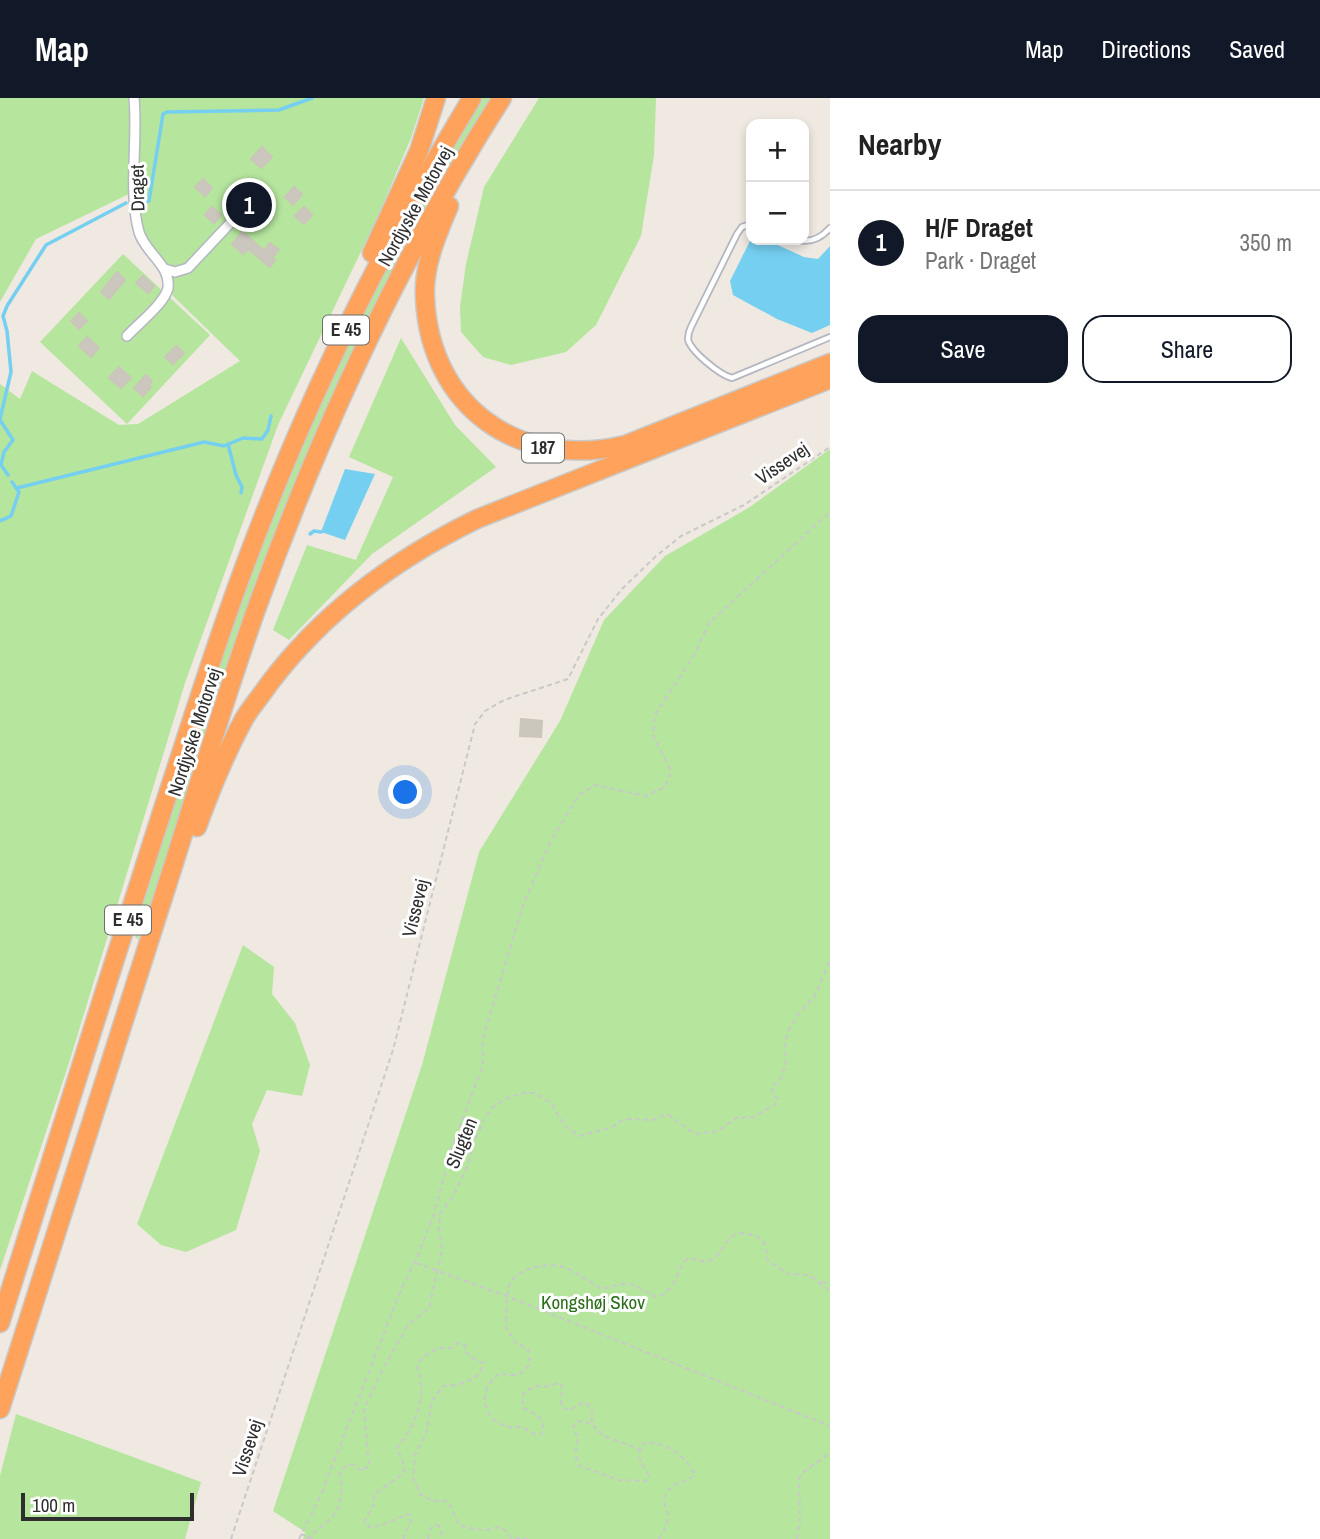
<!DOCTYPE html>
<meta charset="utf-8">
<style>
:root{--surface:#fff;--page:#f6f6f6;--text:#222;--muted:#767676;--line:#e0e0e0;--accent:#111827}
body{margin:0;font-family:"Archivo Narrow",sans-serif;background:var(--page);color:var(--text)}
.controls{position:absolute;right:21px;top:21px;display:grid;overflow:hidden;border-radius:14px;box-shadow:0 4px 10px #0003}
.controls button{width:63px;height:63px;display:grid;place-items:center;padding:0;border:0;border-bottom:2px solid var(--line);background:var(--surface);color:var(--text);font:35px sans-serif}
.scale{position:absolute;left:21px;bottom:18px;width:173px;box-sizing:border-box;padding-left:7px;border:4px solid #2e2e2e;border-top:0;font-size:19px;line-height:24px;white-space:nowrap;color:#2e2e2e;-webkit-text-stroke:5px #fff;paint-order:stroke}
.you{position:absolute;left:406px;top:695px;width:24px;height:24px;margin:-18px;border:5px solid #fff;border-radius:50%;background:#1a73e8;box-shadow:0 0 0 10px #1a73e833}
.badge{display:grid;place-items:center;width:46px;height:46px;border-radius:50%;background:var(--accent);color:#fff;font-size:23px;font-weight:700}
.pin{position:absolute;translate:-50% -50%;border:4px solid #fff;box-shadow:0 2px 7px #0006}
.list{margin:0;padding:0;list-style:none}
h2{display:flex;justify-content:space-between;align-items:center;height:91px;margin:0;padding:0 28px;font-size:30px}
h2 small{font-size:23px;font-weight:400;color:var(--muted)}
.list li{display:grid;grid-template-columns:46px 1fr auto;gap:21px;align-items:center;box-sizing:border-box;height:105px;padding:0 28px;border-top:2px solid var(--line)}
.list b{display:block;font-size:26px;white-space:nowrap}
.list p{margin:0;font-size:23px;white-space:nowrap;color:var(--muted)}
.list em{font-size:23px;font-style:normal;color:var(--muted)}
.actions{display:flex;gap:14px;padding:21px 28px}
.actions a{flex:1;padding:16px 0;border:2px solid var(--accent);border-radius:21px;text-align:center;font-size:24px;color:var(--accent)}
.actions .main{background:var(--accent);color:#fff}
.map{position:relative;flex:none;width:830px;height:1441px;overflow:hidden}
header{display:flex;align-items:center;gap:42px;box-sizing:border-box;height:98px;padding:0 35px;background:var(--accent);color:#fff}
header strong{font-size:33px}
nav{display:flex;gap:38px;margin-inline-start:auto;font-size:24px}
main{display:flex}
aside{flex:1;background:var(--surface)}
.map>svg:first-child{display:block}
.green{fill:#b6e59e}
.water{fill:#75cff0}
.lines{fill:none;stroke-linecap:round;stroke-linejoin:round}
.stream{stroke:#75cff0;stroke-width:3.5}
.building{fill:#cbc7bf;stroke:#cbc5ba;stroke-width:2}
.lane-casing{stroke:#b4b7c1;stroke-width:8}
.street-casing{stroke:#b4b7c1;stroke-width:12}
.highway-casing{stroke:#c9c9c9;stroke-width:21}
.path{stroke:#c9c9c9;stroke-width:2;stroke-dasharray:5 3.5;stroke-linecap:butt}
.lane{stroke:#fff;stroke-width:4.5}
.street{stroke:#fff;stroke-width:9}
.highway{stroke:#ffa35c;stroke-width:18}
.labels{text-anchor:middle;stroke-width:6;stroke-linejoin:round;paint-order:stroke}
.shield{fill:#fff;stroke:#6d6d6d;stroke-width:2}
.shield-label{font-size:18px;font-weight:bold;fill:#2e2e2e}
.street-label{font-size:19px;fill:#2e2e2e;stroke:#fff}
.park-label{font-size:19px;fill:#2c6e1b;stroke:#fff}
</style>
<header>
<strong>Map</strong>
<nav><a>Map</a><a>Directions</a><a>Saved</a></nav>
</header>
<main>
<div class="map">
<svg width="830" height="1441" viewBox="0 0 830 1441">
<rect width="100%" height="100%" fill="#efe9e1"/>
<!-- green -->
<g class="green">
<path d="M0 0H128L129 12V96L36 141 0 204Z"/>
<path d="M139 0H424L411 40 378 118 278 327 185 585 69 965 0 1172V286L20 301 32 273 119 327 138 326 240 263 173 198 165 167 153 154 143 131 137 98Z"/>
<path d="M482 0H493L357 248 147 822 138 841 135 839 139 820C179 692 218 563 266 437 324 285 397 138 482 0Z"/>
<path d="M539 0H656L654 57 641 138 596 227 566 254 511 267 483 259 461 234 460 209 466 166 484 89Z"/>
<path d="M123 156 210 237 127 326 40 244Z"/>
<path d="M401 240 455 327 496 369 372 456 289 542 273 532 307 447 356 462 393 379 349 359Z"/>
<path d="M830 351V1441H303L305 1434 273 1413 422 967 479 754 560 623 604 522 665 458 750 409Z"/>
<path d="M243 847 274 869 272 896 295 925 310 967 302 998 267 992 252 1026 260 1053 236 1132 186 1154 161 1147 137 1126Z"/>
<path d="M16 1316 201 1384 185 1441H0V1378Z"/>
</g>
<!-- water -->
<g class="water">
<path d="M751 141 767 142 804 159 818 161 830 148V227L812 235 777 221 733 197 730 183Z"/>
<path d="M345 371 375 376 345 442 321 434Z"/>
</g>
<g class="lines">
<!-- stream -->
<g class="stream">
<path d="M140 104 149 103 163 16 167 14 279 12 312 0"/>
<path d="M0 321 11 274 7 233 3 218 7 208 46 147 126 105"/>
<path d="M0 322 13 342 4 354 1 367 8 377"/>
<path d="M228 346 236 377 242 389 241 395"/>
<path d="M17 390 204 344 224 348 243 340 262 341 268 332 271 318"/>
<path d="M0 423 11 418 19 394 12 384"/>
<path d="M310 436 314 433 321 434"/>
</g>
</g>
<!-- building -->
<g class="building">
<path d="M262 49 272 59 261 70 251 61Z"/>
<path d="M203 81 212 90 205 98 195 89Z"/>
<path d="M294 89 302 96 293 107 285 99Z"/>
<path d="M212 109 221 117 214 125 205 117Z"/>
<path d="M304 109 312 117 304 126 295 118Z"/>
<path d="M243 134 264 153 270 145 279 152 272 160 275 162 270 169 248 151 243 156 232 146Z"/>
<path d="M117 174 125 182 109 201 101 194Z"/>
<path d="M143 178 154 188 148 195 136 185Z"/>
<path d="M79 215 87 223 79 231 71 223Z"/>
<path d="M87 239 99 250 91 259 79 248Z"/>
<path d="M176 248 184 255 173 266 165 259Z"/>
<path d="M119 269 131 280 121 290 109 280Z"/>
<path d="M146 277 152 283 149 287 151 289 143 298 134 290Z"/>
<path d="M521 621 542 623 541 639 520 638Z"/>
</g>
<g class="lines">
<!-- lane casing -->
<g class="lane-casing">
<g id="lane">
<path d="M751 126 742 129 737 136 691 229C689 233 688 237 688 241 690 253 720 277 732 280L830 239"/>
<path d="M800 142C813 145 822 139 830 130"/>
</g>
</g>
<!-- street casing -->
<g class="street-casing">
<g id="street">
<path d="M165 171 175 174 188 170 250 104"/>
<path d="M127 238C138 226 165 205 168 190 171 167 145 155 139 134 128 95 138 42 134 0"/>
</g>
</g>
<!-- highway casing -->
<g class="highway-casing">
<g id="highway">
<path d="M449 108C437 137 423 168 425 200 430 310 520 372 625 347L830 265"/>
<path d="M372 155 419 53 436 0"/>
<path d="M197 729C210 693 225 656 244 621 251 609 261 598 269 586 324 513 395 461 477 421L830 281"/>
<path d="M0 1225C54 1055 107 884 162 714 194 616 225 516 263 420 320 274 391 134 472 0"/>
<path d="M0 1311C59 1129 115 946 174 765 201 679 227 593 257 509 321 332 400 159 502 0"/>
</g>
</g>
<!-- path -->
<g class="path">
<path d="M416 1165 509 1199 830 1328"/>
<path d="M821 1184 830 1185"/>
<path d="M593 1327 603 1338 640 1351"/>
<path d="M301 1436 313 1441"/>
<path d="M231 1441 393 952 475 626 485 613 504 602 568 581 598 521 622 491 655 459 681 438 744 407 830 349"/>
<path d="M299 1441 320 1399 400 1194 418 1157 434 1116 452 1049 483 967V940L522 810 550 744 579 697 595 687 645 698 665 689 671 672 653 638 655 617 694 557 709 525 830 414"/>
<path d="M306 1441C335 1419 345 1412 340 1374L347 1367H355L361 1373 369 1368 364 1312 379 1278 408 1227 429 1210 442 1152 439 1130 440 1116 453 1098 468 1067 475 1042 486 1018 494 1008 508 1000 523 995H535L551 1005 564 1027 579 1038 612 1029 624 1021 653 1022 667 1016 695 1036 718 1033 736 1020 754 1019 777 1005 778 1001 773 996 772 988 780 982 786 967 784 950 788 934 797 917 814 899 830 863"/>
<path d="M403 1441 412 1420 409 1416C396 1420 382 1429 369 1429L364 1423 374 1407V1396L403 1376 405 1370 397 1350C400 1345 404 1341 407 1336 421 1315 425 1290 417 1267 426 1254 437 1248 452 1250L457 1245 465 1247V1253L473 1260 483 1265C481 1284 458 1287 443 1288L432 1303 426 1337 415 1357 413 1380 421 1397 433 1403H448L459 1427C467 1429 475 1432 482 1432 500 1432 497 1422 511 1440L529 1441"/>
<path d="M428 1441 431 1430 436 1427 440 1429 443 1441"/>
<path d="M659 1441C662 1435 668 1426 668 1419 667 1411 662 1405 666 1396 672 1384 687 1384 695 1377 688 1359 663 1342 644 1345 634 1358 642 1366 649 1378L646 1383 618 1382 580 1368 575 1357 578 1339 573 1329 578 1323 592 1326V1310L584 1304 570 1312 565 1311 561 1307 562 1288 559 1285 544 1289 535 1288 523 1295V1310C534 1315 544 1319 543 1333L540 1337C531 1337 528 1331 520 1329 516 1328 512 1330 509 1329 482 1323 475 1290 501 1275 515 1279 520 1278 530 1266L528 1251 516 1245 506 1230C507 1217 505 1199 510 1186 516 1170 549 1164 564 1169 578 1175 589 1184 602 1191L622 1186 634 1187 656 1199C678 1193 674 1174 687 1161 694 1160 702 1165 708 1163 728 1156 723 1128 752 1137 757 1138 763 1142 765 1147 767 1152 766 1157 768 1163L789 1176 809 1177 830 1193"/>
<path d="M797 1441 800 1424 799 1380 806 1372 830 1355"/>
</g>
<!-- lane -->
<use href="#lane" class="lane"/>
<!-- street -->
<use href="#street" class="street"/>
<!-- highway -->
<use href="#highway" class="highway"/>
</g>
<g class="labels">
<!-- shield labels -->
<g class="shield">
<rect x="323" y="217.5" width="46" height="29" rx="5"/>
<rect x="522" y="335.5" width="42" height="29" rx="5"/>
<rect x="105" y="807.5" width="46" height="29" rx="5"/>
</g>
<g class="shield-label">
<text x="346" y="238">E 45</text>
<text x="543" y="356">187</text>
<text x="128" y="828">E 45</text>
</g>
<!-- street labels -->
<g class="street-label">
<text transform="translate(137 90) rotate(-91)" y="7">Draget</text>
<text transform="translate(415 108) rotate(-61)" y="7">Nordjyske Motorvej</text>
<text transform="translate(782 365) rotate(-34)" y="7">Vissevej</text>
<text transform="translate(194 634) rotate(-72)" y="7">Nordjyske Motorvej</text>
<text transform="translate(415 810) rotate(-76)" y="7">Vissevej</text>
<text transform="translate(461 1045) rotate(-68)" y="7">Slugten</text>
<text transform="translate(247 1350) rotate(-72)" y="7">Vissevej</text>
</g>
<!-- park labels -->
<g class="park-label">
<text x="593" y="1211">Kongshøj Skov</text>
</g>
</g>
</svg>
<div class="controls">
<button>+</button>
<button>−</button>
</div>
<div class="scale">100 m</div>
<div class="you"></div>
<div class="pin badge" style="left:249px;top:107px">1</div>
</div>
<aside>
<h2>Nearby<small></small></h2>
<ul class="list">
<li><span class="badge">1</span><div><b>H/F Draget</b><p>Park · Draget</p></div><em>350 m</em></li>
</ul>
<div class="actions"><a class="main">Save</a><a>Share</a></div>
</aside>
</main>
